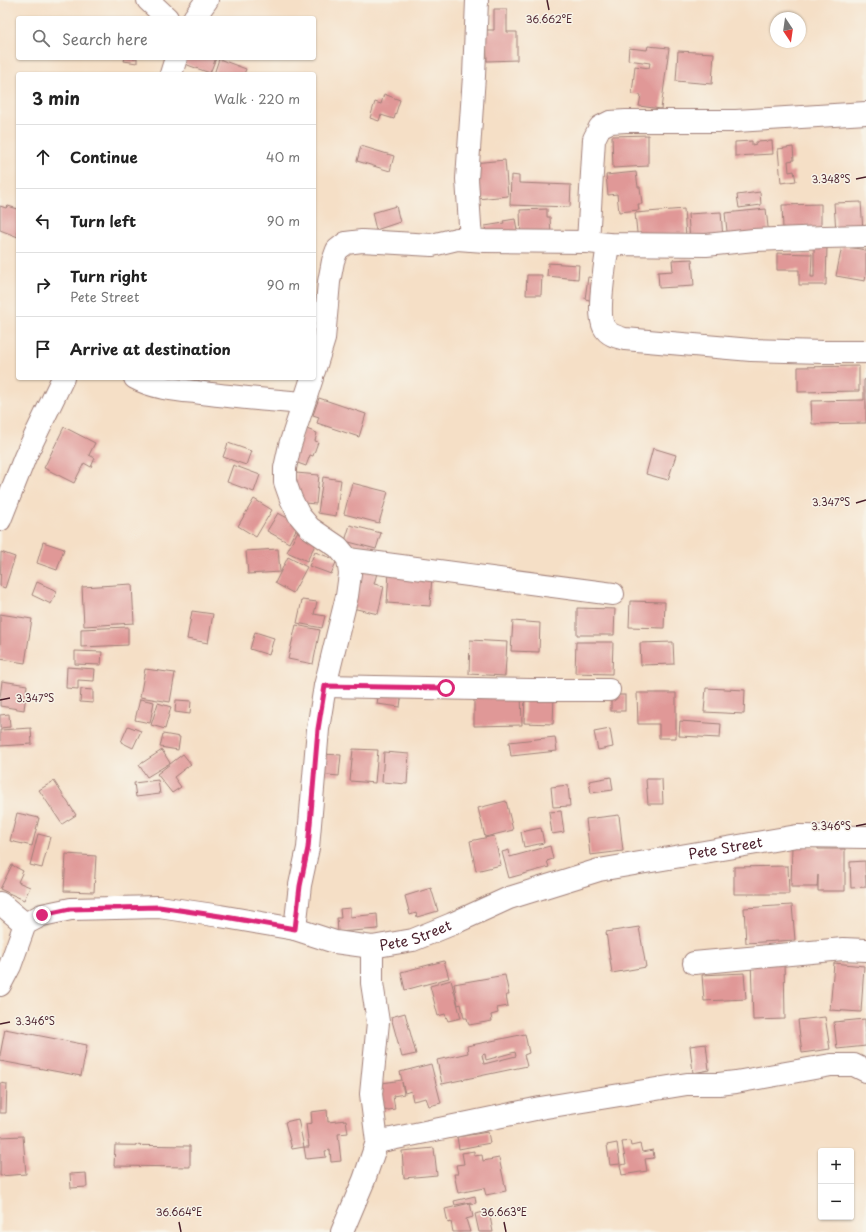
<!DOCTYPE html>
<meta charset="utf-8">
<style>
:root{--surface:#fff;--page:#f6f6f6;--text:#222;--muted:#767676;--line:#e0e0e0}
body{margin:0;font-family:"Playpen Sans",sans-serif;background:var(--page);color:var(--text)}
.controls{position:absolute;right:12px;bottom:12px;display:grid;overflow:hidden;border-radius:4px;box-shadow:0 1px 3px #0004}
.controls button{width:36px;height:36px;display:grid;place-items:center;padding:0;border:0;border-bottom:1px solid var(--line);background:var(--surface);color:var(--text);font:20px sans-serif}
.compass{position:absolute;left:770px;top:12px;width:36px;height:36px;border-radius:50%;background:var(--surface);box-shadow:0 1px 3px #0004;rotate:167deg}
.stop{position:absolute;width:12px;height:12px;margin:-9px;border:3px solid #db2777;border-radius:50%;background:#fff}
.stop.end{background:#db2777;border-color:#fff;box-shadow:0 1px 4px #0008}
.list{margin:0;padding:0;list-style:none}
h2{display:flex;justify-content:space-between;align-items:center;height:52px;margin:0;padding:0 16px;font-size:17px}
h2 small{font-size:13px;font-weight:400;color:var(--muted)}
.list li{display:grid;grid-template-columns:26px 1fr auto;gap:12px;align-items:center;box-sizing:border-box;height:64px;padding:0 16px;border-top:1px solid var(--line)}
.list b{display:block;font-size:15px;white-space:nowrap}
.list p{margin:0;font-size:13px;white-space:nowrap;color:var(--muted)}
.list em{font-size:13px;font-style:normal;color:var(--muted)}
.icon{flex:none;width:22px;height:22px;fill:none;stroke:currentColor;stroke-width:2;stroke-linecap:round;stroke-linejoin:round}
.map{position:relative;flex:none;width:866px;height:1232px;overflow:hidden}
.search{position:absolute;background:var(--surface);box-shadow:0 1px 3px #0004;left:16px;top:16px;width:300px;height:44px;display:flex;align-items:center;gap:10px;box-sizing:border-box;padding:0 14px;border-radius:4px;color:var(--muted);font-size:15px}
.panel{position:absolute;background:var(--surface);box-shadow:0 1px 3px #0004;left:16px;top:72px;width:300px;height:308px;border-radius:4px}
.map>svg:first-child{display:block}
.building{fill:#e09897;fill-rule:evenodd}
.lines{fill:none;stroke-linecap:round;stroke-linejoin:round}
.minor-casing{stroke:#a07f78;stroke-width:24}
.minor{stroke:#fff;stroke-width:22}
.route{stroke:#db2777;stroke-width:5}
.ticks{fill:none;stroke:#4a1f2b;stroke-width:1.5}
.labels{text-anchor:middle;stroke-width:3;stroke-linejoin:round;paint-order:stroke}
.street-label{font-size:14px;fill:#4a1f2b;stroke:#f7f3e8}
.ticks-label{font-size:10px;text-anchor:middle;fill:#4a1f2b;stroke:#f7f3e8;stroke-width:3;stroke-linejoin:round;paint-order:stroke}
</style>
<div class="map">
<svg width="866" height="1232" viewBox="0 0 866 1232">
<rect width="100%" height="100%" fill="#f7f3e8"/>
<filter id="ink" filterUnits="userSpaceOnUse"><feTurbulence type="fractalNoise" baseFrequency=".025" numOctaves="2"/><feDisplacementMap in="SourceGraphic" scale="8" xChannelSelector="R" yChannelSelector="G"/><feConvolveMatrix kernelMatrix="1 2 1 2 8 2 1 2 1" color-interpolation-filters="sRGB"/></filter>
<filter id="wash" filterUnits="userSpaceOnUse"><feTurbulence type="fractalNoise" baseFrequency=".012" numOctaves="4" result="noise"/><feDisplacementMap in="SourceGraphic" scale="16" xChannelSelector="R" yChannelSelector="G"/><feGaussianBlur stdDeviation="0.9" result="paint"/><feColorMatrix in="noise" values="0 0 0 0 0 0 0 0 0 0 0 0 0 0 0 0 0 1.4 0 .05"/><feComposite in="paint" operator="in"/></filter>
<g filter="url(#wash)">
<rect width="100%" height="100%" fill="#f5dfc6"/>
<g id="blocks">
<!-- building -->
<g class="building">
<path d="M494 9H507V32H517V60L487 61 486 30H494Z"/>
<path d="M648 46 669 48 661 109 639 106 641 95 632 94 635 66 649 68 650 63 628 60 629 48 647 50Z"/>
<path d="M678 51 714 53 712 84 676 81Z"/>
<path d="M125 58H137V63L124 61Z"/>
<path d="M180 58H216L210 73 179 62Z"/>
<path d="M219 59 246 69 244 74H214Z"/>
<path d="M384 94 400 100 394 119 381 115 379 121 370 118 375 102 381 104Z"/>
<path d="M648 135V166L613 168 612 136Z"/>
<path d="M752 141V145L756 144V142L772 141 773 154 735 156V142Z"/>
<path d="M361 146 394 156 390 171 357 161Z"/>
<path d="M793 147 794 160 788 161 789 172 794 171 796 181 781 183 778 149Z"/>
<path d="M505 160 508 196 477 199 473 163Z"/>
<path d="M636 172 638 187H640L642 204H638L639 210 619 212 617 194 608 195 606 175Z"/>
<path d="M511 175 519 176V183L571 185 570 207 510 205Z"/>
<path d="M760 192 761 205 739 208 737 195Z"/>
<path d="M861 202 863 231 836 232 834 203Z"/>
<path d="M821 204V229H783L782 205Z"/>
<path d="M0 206 6 208 8 206 18 209V237L0 230Z"/>
<path d="M396 206 400 222 376 230 372 213Z"/>
<path d="M547 209V217H550L551 236 521 238 520 210Z"/>
<path d="M684 209 686 238 638 242 635 213Z"/>
<path d="M766 209 769 236 728 240 725 213Z"/>
<path d="M721 212 723 239 690 242 688 214Z"/>
<path d="M515 219 518 235 487 240 485 226 504 223 503 221Z"/>
<path d="M814 245H827L826 285H799V270H777V253L812 254 811 277H814Z"/>
<path d="M842 246 866 250V274L865 281 836 276Z"/>
<path d="M692 259 694 286 659 288 658 272 673 271 672 260Z"/>
<path d="M548 263 579 265 578 279 547 276Z"/>
<path d="M527 275H542L541 295H526Z"/>
<path d="M588 277 602 279 599 302 585 299Z"/>
<path d="M859 366V391L798 392V367Z"/>
<path d="M866 379V423L812 424 811 401 864 400V380Z"/>
<path d="M319 398 366 414 359 437 317 423 319 417 313 415Z"/>
<path d="M64 427 95 443 89 455 95 458 91 467 84 463 74 483 44 468Z"/>
<path d="M304 428 317 433 315 441 318 442 313 456 310 455 306 466 292 461Z"/>
<path d="M228 443 251 451 246 465 223 457Z"/>
<path d="M653 448 676 455 668 480 646 474Z"/>
<path d="M233 465 260 475 254 492 227 482Z"/>
<path d="M296 473 319 475 316 504 293 502Z"/>
<path d="M323 477 341 480 336 516 318 513Z"/>
<path d="M352 483 388 492 379 523 344 514Z"/>
<path d="M254 499 272 510 256 537 238 526Z"/>
<path d="M278 513 299 524 289 543 267 531Z"/>
<path d="M350 525 381 533 376 549 345 541Z"/>
<path d="M300 527 319 537 307 561 287 552Z"/>
<path d="M43 542 64 549 57 570 37 563Z"/>
<path d="M278 549 280 572 248 574 246 551Z"/>
<path d="M1 552 15 557 5 588 0 586Z"/>
<path d="M315 552 337 560 331 574 309 566Z"/>
<path d="M288 557 307 567 293 593 275 583Z"/>
<path d="M357 568 377 573 374 584 384 586 378 614 348 607Z"/>
<path d="M389 572 432 575 430 606 387 603Z"/>
<path d="M37 582 57 591 51 604 32 595Z"/>
<path d="M132 584 134 623 84 626 82 587Z"/>
<path d="M302 600 317 602 314 614 325 616 322 628 297 623Z"/>
<path d="M630 601 665 602 664 628 629 627Z"/>
<path d="M577 608 615 609 614 635H577Z"/>
<path d="M192 611 213 614 208 643 187 639Z"/>
<path d="M0 614 32 619 25 663 0 659Z"/>
<path d="M513 621 540 623 539 652 511 651Z"/>
<path d="M296 625 320 630 313 664 288 659Z"/>
<path d="M128 627V645L81 647V629Z"/>
<path d="M255 632 274 638 269 655 250 649Z"/>
<path d="M470 640 507 642 505 676 469 674Z"/>
<path d="M576 642H613L612 674 575 673Z"/>
<path d="M673 642 674 664 641 665 640 643Z"/>
<path d="M75 651 102 652 101 665 75 664Z"/>
<path d="M67 667 95 669 94 681 78 680V689L66 688Z"/>
<path d="M145 669 175 673 170 702 140 697Z"/>
<path d="M2 681 27 685 24 710 0 706V697Z"/>
<path d="M706 688 745 690 744 714 704 712Z"/>
<path d="M81 689 93 690V703L80 702Z"/>
<path d="M379 689 402 691 400 707 377 704Z"/>
<path d="M521 692 522 725 474 726V693Z"/>
<path d="M637 693H676V738H659V724H638Z"/>
<path d="M525 694 554 695 553 724 524 723Z"/>
<rect x="611" y="695" width="14" height="16"/>
<path d="M140 699 154 702 150 723 135 720Z"/>
<path d="M176 700 191 701 190 714 175 712Z"/>
<path d="M158 703 171 707 165 729 151 725Z"/>
<path d="M9 714 10 727 0 728V715Z"/>
<path d="M680 721 721 724 720 738 679 736Z"/>
<path d="M128 726 141 731 133 748 121 742Z"/>
<path d="M31 728 32 744 0 746V730Z"/>
<path d="M610 729 613 747 598 750 594 732Z"/>
<path d="M163 734 180 737 178 750 160 747Z"/>
<path d="M555 737 557 751 511 756 509 742Z"/>
<path d="M353 749 378 750 375 783 350 781Z"/>
<path d="M162 750 170 763 147 777 139 765Z"/>
<path d="M384 752 409 754 407 784 382 782Z"/>
<path d="M183 754 191 764 174 777 181 787 172 793 157 774Z"/>
<path d="M320 754 341 755 339 776 318 774Z"/>
<path d="M611 777 613 790 591 793 589 781Z"/>
<path d="M646 779H662L663 804H648Z"/>
<path d="M158 780 160 794 136 797 134 783Z"/>
<path d="M54 781 76 815 62 824 39 790Z"/>
<path d="M568 785 570 806 553 807 551 787Z"/>
<path d="M506 801 513 830 485 837 478 808Z"/>
<path d="M561 811 564 832 552 834 549 812Z"/>
<path d="M17 813 39 818 32 846 10 841Z"/>
<path d="M619 815 623 851 590 855 586 819Z"/>
<path d="M541 828 544 843 524 847 521 832Z"/>
<path d="M38 834 50 837 42 868 30 865Z"/>
<path d="M494 836 501 865 476 871 470 841Z"/>
<path d="M550 846 553 859 547 861 549 867 509 878 502 852 509 850 510 857Z"/>
<path d="M792 846 818 847V849H845V891H818V875L817 887H791Z"/>
<path d="M66 854 96 856 94 892 64 891Z"/>
<path d="M865 861 866 887 851 888 850 862Z"/>
<path d="M12 865 23 871 18 882 30 887 24 900 0 889Z"/>
<path d="M788 866 789 894H734V867Z"/>
<path d="M431 888 438 911 417 917 416 913 410 915 405 896Z"/>
<path d="M792 905 795 940 746 943 744 908Z"/>
<path d="M350 908V917L377 914 378 929 338 932 337 918H341L340 909Z"/>
<path d="M639 927 646 967 612 973 606 932Z"/>
<path d="M784 959 785 1019 753 1020 751 960Z"/>
<path d="M444 961 449 978 405 990 401 972Z"/>
<path d="M834 963 864 966 861 1012 830 1010Z"/>
<path d="M744 973 746 999 704 1001 702 975Z"/>
<path d="M505 975 509 995H506L508 1006 497 1008 498 1013 491 1015 492 1021 469 1025 467 1018H464L461 1004 458 1005 454 984Z"/>
<path d="M451 980 461 1018 448 1021 445 1014 438 1016 430 986Z"/>
<path d="M405 1013 416 1054 402 1057 391 1017Z"/>
<path d="M825 1017 830 1049 802 1053 798 1020Z"/>
<path d="M865 1019 866 1046 837 1049 834 1022Z"/>
<path d="M5 1029 87 1045 81 1076 0 1061V1055Z"/>
<path d="M525 1034 529 1053 524 1055 527 1066 442 1084 437 1060 468 1053 467 1046ZM515 1052 516 1056 484 1064 482 1055 485 1054 486 1060Z"/>
<path d="M706 1044 709 1070 693 1073 690 1046Z"/>
<path d="M431 1064 441 1103 429 1106 426 1098 413 1101 411 1091 405 1093 402 1082 404 1094 393 1096 395 1109 382 1111 376 1084 402 1080 400 1072Z"/>
<path d="M0 1083 7 1084 6 1113H0Z"/>
<path d="M327 1110 328 1122 346 1120 348 1133 338 1134 341 1161 331 1162 330 1150 325 1151 326 1157 306 1159 304 1147H309L306 1124 312 1123 311 1112Z"/>
<path d="M298 1119 304 1147 292 1149 285 1122Z"/>
<path d="M488 1132 490 1143 459 1149 457 1137Z"/>
<path d="M23 1136 26 1174 0 1176V1137Z"/>
<path d="M630 1141 631 1146 640 1144 642 1152 653 1150 654 1158 645 1159 647 1171 622 1175 620 1165 626 1164 622 1142Z"/>
<path d="M617 1143 620 1164 610 1165 607 1145Z"/>
<path d="M115 1145 190 1146V1167L114 1166Z"/>
<path d="M434 1148 437 1175 404 1178 402 1151Z"/>
<path d="M474 1151V1156L482 1155 483 1161 499 1158 506 1191 486 1195 484 1188 458 1193 454 1174H458L456 1165 464 1164 462 1153Z"/>
<path d="M86 1173 87 1187 71 1188 70 1174Z"/>
<path d="M475 1196 476 1203 471 1204V1202L455 1205 454 1201Z"/>
<path d="M470 1203 473 1217 466 1219 470 1232H453L451 1222 448 1223 445 1209Z"/>
<path d="M489 1211 493 1232H479L475 1214Z"/>
</g>
</g>
</g>
<g filter="url(#ink)">
<use href="#blocks" fill-opacity="0" stroke="#a07f78" stroke-width="1"/>
<g class="lines">
<!-- minor casing -->
<g class="minor-casing">
<g id="minor">
<path d="M148 0 167 18"/>
<path d="M194 18 207 0"/>
<path d="M171 74 176 58"/>
<path d="M471 240 467 179 474 76 477 0"/>
<path d="M588 242 594 139 600 127 610 122 626 121H736L866 113"/>
<path d="M608 244C606 261 596 313 604 327 608 335 617 337 625 339L751 350 824 352H866"/>
<path d="M314 371 324 339 329 282 333 261 337 250 346 243 362 241 432 245 457 239 485 241 588 242 608 244 706 245 754 240 825 237 866 236"/>
<path d="M135 378C153 388 175 390 195 392 231 397 267 400 303 403"/>
<path d="M0 520 25 457 63 378"/>
<path d="M348 559 613 594"/>
<path d="M325 686 531 690H609"/>
<path d="M0 903 25 924"/>
<path d="M295 929 300 885 308 848 318 729 325 686 347 596 350 574 348 559 338 547 310 528 299 515 291 499 285 482V468L290 445 312 378"/>
<path d="M694 963 843 949 866 950"/>
<path id="s1" d="M0 985 10 966 25 924 42 915 71 909 159 907 220 916 295 929 335 942 372 947 413 940 452 924 509 898 599 870 797 836 866 837"/>
<path d="M377 1142 540 1108 687 1084H719L736 1082 831 1065H854L866 1071"/>
<path d="M342 1232 364 1180 377 1142 371 1094 378 1022 372 983V947"/>
</g>
</g>
<!-- minor -->
<use href="#minor" class="minor"/>
</g>
</g>
<g class="lines" filter="url(#ink)">
<!-- route -->
<path class="route" d="M42 915 70 909 159 907 220 916 295 929 300 886 308 848 318 729 325 686 446 688"/>
</g>
<!-- ticks -->
<path class="ticks" d="M547 0 549 10M856 179 866 177M856 503 866 500M0 700 10 698M856 826 866 824M0 1024 10 1022M179 1222 181 1232M504 1222 506 1232"/>
<g class="labels">
<!-- street labels -->
<g class="street-label">
<text dy="5" stroke="none"><textPath href="#s1" startOffset="789">Pete Street</textPath></text>
<text dy="5" stroke="none"><textPath href="#s1" startOffset="465">Pete Street</textPath></text>
</g>
</g>
<g class="ticks-label">
<text x="549" y="23">36.662°E</text>
<text x="831" y="183">3.348°S</text>
<text x="831" y="506">3.347°S</text>
<text x="35" y="702">3.347°S</text>
<text x="831" y="830">3.346°S</text>
<text x="35" y="1025">3.346°S</text>
<text x="179" y="1216">36.664°E</text>
<text x="504" y="1216">36.663°E</text>
</g>
</svg>
<div class="controls">
<button>+</button>
<button>−</button>
</div>
<svg class="compass" viewBox="-18 -18 36 36"><path d="M0-13l5 13h-10z" fill="#e53935"/><path d="M0 13l5-13h-10z" fill="#767676"/></svg>
<div class="stop" style="left:446px;top:688px"></div>
<div class="stop end" style="left:42px;top:915px"></div>
<div class="search"><svg class="icon" aria-label="search" viewBox="0 0 24 24"><circle cx="10" cy="10" r="6"/><path d="M15 15l6 6"/></svg>Search here</div>
<section class="panel">
<h2>3 min<small>Walk · 220 m</small></h2>
<ul class="list">
<li><svg class="icon" aria-label="ahead" viewBox="0 0 24 24"><path d="M12 20V5M6 11l6-6 6 6"/></svg><div><b>Continue</b></div><em>40 m</em></li>
<li><svg class="icon" aria-label="left" viewBox="0 0 24 24"><path d="M17 20v-9H6M10 6l-5 5 5 5"/></svg><div><b>Turn left</b></div><em>90 m</em></li>
<li><svg class="icon" aria-label="right" viewBox="0 0 24 24"><path d="M7 20v-9h11M14 6l5 5-5 5"/></svg><div><b>Turn right</b><p>Pete Street</p></div><em>90 m</em></li>
<li><svg class="icon" aria-label="arrive" viewBox="0 0 24 24"><path d="M6 21V4h12l-3 4 3 4H6"/></svg><div><b>Arrive at destination</b></div></li>
</ul>
</section>
</div>
